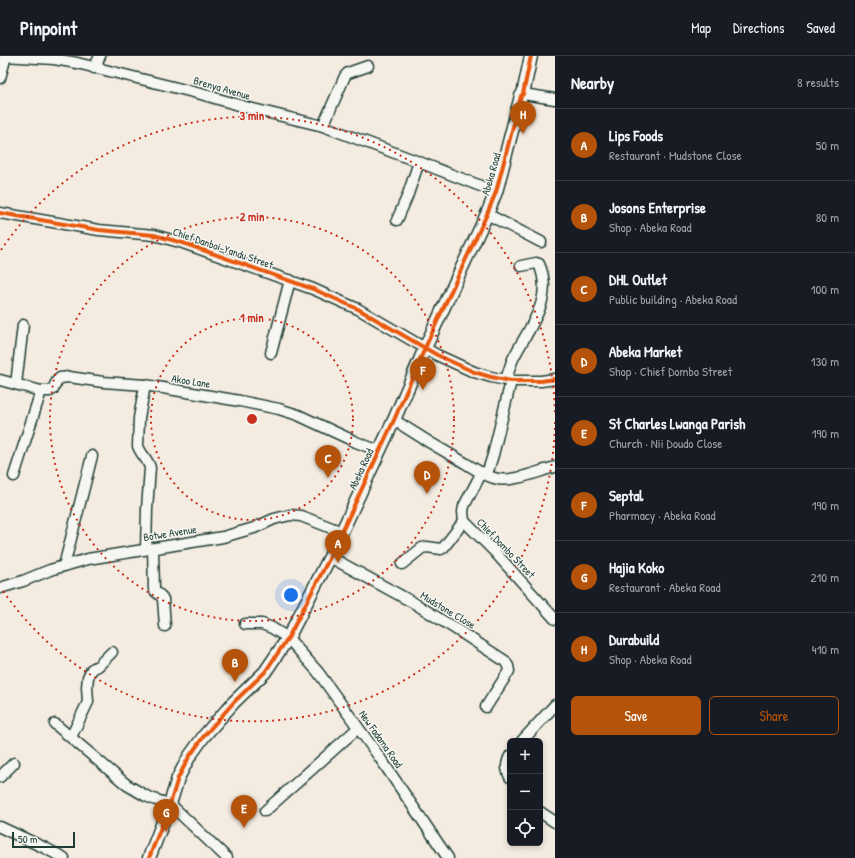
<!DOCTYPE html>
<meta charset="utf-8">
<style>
:root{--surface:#171b24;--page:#242831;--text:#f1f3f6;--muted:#9ea1a6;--line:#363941;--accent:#b45309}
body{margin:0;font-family:"Patrick Hand",sans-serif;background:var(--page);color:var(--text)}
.controls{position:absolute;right:12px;bottom:12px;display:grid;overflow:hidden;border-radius:6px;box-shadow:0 2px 6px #0003}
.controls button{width:36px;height:36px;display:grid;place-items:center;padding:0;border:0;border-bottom:1px solid var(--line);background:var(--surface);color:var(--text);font:20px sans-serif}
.scale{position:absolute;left:12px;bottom:10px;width:63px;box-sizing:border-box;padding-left:4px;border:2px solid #1f3d34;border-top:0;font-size:11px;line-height:14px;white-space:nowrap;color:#1f3d34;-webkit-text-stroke:3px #f6f6f2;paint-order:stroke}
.you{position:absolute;left:291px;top:539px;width:14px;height:14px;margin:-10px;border:3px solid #fff;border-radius:50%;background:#1a73e8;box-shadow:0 0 0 6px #1a73e833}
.badge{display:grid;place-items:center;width:26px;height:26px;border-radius:50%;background:var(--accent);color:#fff;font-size:13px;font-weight:700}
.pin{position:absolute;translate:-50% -33px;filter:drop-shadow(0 1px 2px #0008)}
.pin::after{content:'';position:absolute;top:21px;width:14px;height:12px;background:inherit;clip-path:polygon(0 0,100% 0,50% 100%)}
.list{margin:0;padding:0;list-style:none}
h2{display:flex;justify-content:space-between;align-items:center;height:52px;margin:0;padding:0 16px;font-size:17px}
h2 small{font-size:13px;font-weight:400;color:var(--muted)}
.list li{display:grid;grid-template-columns:26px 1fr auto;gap:12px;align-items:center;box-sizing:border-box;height:72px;padding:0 16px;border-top:1px solid var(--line)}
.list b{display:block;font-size:15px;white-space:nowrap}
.list p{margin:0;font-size:13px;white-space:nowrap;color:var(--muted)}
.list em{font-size:13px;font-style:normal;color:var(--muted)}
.actions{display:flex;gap:8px;padding:12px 16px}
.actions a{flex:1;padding:9px 0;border:1px solid var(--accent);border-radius:6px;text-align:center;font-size:14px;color:var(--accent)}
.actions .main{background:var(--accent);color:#fff}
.icon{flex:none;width:22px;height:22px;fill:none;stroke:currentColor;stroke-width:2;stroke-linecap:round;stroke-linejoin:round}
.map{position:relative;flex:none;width:555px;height:802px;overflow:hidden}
header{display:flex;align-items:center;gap:24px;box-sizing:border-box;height:56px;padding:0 20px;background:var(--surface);border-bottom:1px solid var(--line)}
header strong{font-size:19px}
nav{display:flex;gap:22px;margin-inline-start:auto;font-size:14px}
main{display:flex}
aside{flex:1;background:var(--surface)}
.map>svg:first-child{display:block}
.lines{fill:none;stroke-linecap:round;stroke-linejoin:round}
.minor-casing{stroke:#1f3d34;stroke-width:13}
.tertiary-casing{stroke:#1f3d34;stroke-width:15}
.minor{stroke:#f6f6f2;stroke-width:10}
.tertiary{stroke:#f6f6f2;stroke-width:12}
.cycleway-casing{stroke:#f6f6f2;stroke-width:6}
.cycleway{stroke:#e8590c;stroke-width:4}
.ring{fill:none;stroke:#c8321e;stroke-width:2;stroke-dasharray:2 4}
.labels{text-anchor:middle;stroke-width:3;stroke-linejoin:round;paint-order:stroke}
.street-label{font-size:11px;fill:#1f3d34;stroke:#f6f6f2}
.centre{fill:#c8321e;stroke:#f6f6f2;stroke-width:2}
.ring-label{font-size:12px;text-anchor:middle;font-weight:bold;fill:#c8321e;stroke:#f6f6f2;stroke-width:3;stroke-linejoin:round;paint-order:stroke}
</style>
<header>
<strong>Pinpoint</strong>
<nav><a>Map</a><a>Directions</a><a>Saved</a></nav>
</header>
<main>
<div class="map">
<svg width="555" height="802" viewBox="0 0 555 802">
<rect width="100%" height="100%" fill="#f5ece1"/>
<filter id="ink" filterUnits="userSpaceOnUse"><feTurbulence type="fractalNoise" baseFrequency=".025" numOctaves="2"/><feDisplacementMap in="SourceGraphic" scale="8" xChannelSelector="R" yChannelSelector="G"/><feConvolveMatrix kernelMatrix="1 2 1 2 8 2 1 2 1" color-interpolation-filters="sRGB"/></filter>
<g filter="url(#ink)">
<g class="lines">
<!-- minor casing -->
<g class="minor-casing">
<g id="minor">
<path d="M4 0 54 3 77 7 201 38 249 52 323 70 419 106 496 136"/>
<path d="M94 12 100 0"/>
<path d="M0 22 6 0"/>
<path d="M523 38 555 43"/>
<path d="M323 70 345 20 348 17 368 10"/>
<path d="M0 157 99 174 154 179 183 187 313 233 358 253 437 299 474 316 491 321 511 325H541L555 323"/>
<path d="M487 158 541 186"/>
<path d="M397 164 407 141 419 106"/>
<path d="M271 297 290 224"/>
<path d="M0 324 41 335H50L53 333 57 325 60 322 69 321 103 326 145 329 240 345 279 353 298 359 356 386 379 395"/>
<path d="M506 324C508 317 510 310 513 303 528 272 555 244 539 208L536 207 521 210"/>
<path d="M16 328 23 269"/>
<path d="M145 329 139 362 138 390C141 399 148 403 150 412L147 453 146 493"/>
<path d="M394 364C417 379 440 393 465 407 475 413 486 421 498 423 514 426 539 415 555 411"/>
<path d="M482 416 464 450 463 456 464 465 493 494 555 563"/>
<path d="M487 418 493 399 511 325"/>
<path d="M14 420 41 335"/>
<path d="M153 493 154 533C156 538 161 538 163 543L165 570"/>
<path d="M330 501 414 547 462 577 505 605 508 610 509 615 486 651"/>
<path d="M402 508 422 492 427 491 441 493 444 491 464 465"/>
<path d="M64 510 92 400"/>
<path d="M0 532 23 525 50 514 88 503 223 481 254 472 274 463 290 459 301 460 342 476"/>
<path d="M245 568H262L272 572 288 582 318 616 380 702 448 802"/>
<path d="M55 668 127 729 146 740 156 744 170 748 227 802"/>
<path d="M71 681 88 646 87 631 88 621 92 613 98 610 112 596"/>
<path d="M522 685 555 649"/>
<path d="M510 700C506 708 506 713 510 721"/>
<path d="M0 721 14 707"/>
<path d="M265 755 358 672"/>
<path d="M540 756 555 766"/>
<path d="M0 771 45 792 64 802"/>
</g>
</g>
<!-- tertiary casing -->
<g class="tertiary-casing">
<path id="tertiary" d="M149 802 170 748 178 722 189 701 204 680 234 646 265 616 288 582 330 501 394 364 425 292 459 218 487 158 496 136 521 40 523 38 531 0"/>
</g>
<!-- minor -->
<use href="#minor" class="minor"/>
<!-- tertiary -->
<use href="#tertiary" class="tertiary"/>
<!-- cycleway casing -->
<g class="cycleway-casing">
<g id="cycleway">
<path d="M0 157 99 174 154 179 183 187 313 233 358 253 437 299 474 316 491 321 511 325H541L555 323"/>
<path d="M149 802 170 748 178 722 189 701 204 680 234 646 265 616 288 582 330 501 394 364 425 292 459 218 487 158 496 136 521 40 523 38 531 0"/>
</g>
</g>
<!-- cycleway -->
<use href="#cycleway" class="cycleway"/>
</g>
</g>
<!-- distance rings -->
<g class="ring">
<circle cx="252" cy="363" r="101"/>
<circle cx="252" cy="363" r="202"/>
<path d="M555 366A303 303 0 0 1 1 532M1 194A303 303 0 0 1 555 360"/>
</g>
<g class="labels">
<!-- street labels -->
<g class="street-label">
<text transform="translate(222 32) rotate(16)" y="4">Brenya Avenue</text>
<text transform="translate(491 118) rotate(-74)" y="4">Abeka Road</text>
<text transform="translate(223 192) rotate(19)" y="4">Chief Danboi-Yandu Street</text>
<text transform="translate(191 325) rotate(9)" y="4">Akoo Lane</text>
<text transform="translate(361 413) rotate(-65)" y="4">Abeka Road</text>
<text transform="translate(170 477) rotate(-9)" y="4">Botwe Avenue</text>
<text transform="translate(506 492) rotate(46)" y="4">Chief Dombo Street</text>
<text transform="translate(448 554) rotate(31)" y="4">Mudstone Close</text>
<text transform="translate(381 683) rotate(55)" y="4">New Fadama Road</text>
</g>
</g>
<circle cx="252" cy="363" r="6" class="centre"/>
<g class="ring-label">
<text x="252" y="64">3 min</text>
<text x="252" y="165">2 min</text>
<text x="252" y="266">1 min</text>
</g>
</svg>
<div class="controls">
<button>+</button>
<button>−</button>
<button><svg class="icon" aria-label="locate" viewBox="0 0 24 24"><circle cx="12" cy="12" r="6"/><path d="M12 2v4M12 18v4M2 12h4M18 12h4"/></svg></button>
</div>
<div class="scale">50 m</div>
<div class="you"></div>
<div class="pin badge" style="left:338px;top:507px">A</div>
<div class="pin badge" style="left:235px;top:626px">B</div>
<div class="pin badge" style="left:328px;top:422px">C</div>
<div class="pin badge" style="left:427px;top:438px">D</div>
<div class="pin badge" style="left:244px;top:772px">E</div>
<div class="pin badge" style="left:423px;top:334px">F</div>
<div class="pin badge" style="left:166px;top:776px">G</div>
<div class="pin badge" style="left:523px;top:78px">H</div>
</div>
<aside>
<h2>Nearby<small>8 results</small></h2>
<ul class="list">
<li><span class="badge">A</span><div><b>Lips Foods</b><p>Restaurant · Mudstone Close</p></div><em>50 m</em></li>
<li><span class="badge">B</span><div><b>Josons Enterprise</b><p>Shop · Abeka Road</p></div><em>80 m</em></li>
<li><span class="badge">C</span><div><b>DHL Outlet</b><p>Public building · Abeka Road</p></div><em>100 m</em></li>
<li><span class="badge">D</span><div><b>Abeka Market</b><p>Shop · Chief Dombo Street</p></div><em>130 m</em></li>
<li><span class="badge">E</span><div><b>St Charles Lwanga Parish</b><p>Church · Nii Doudo Close</p></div><em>190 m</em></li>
<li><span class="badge">F</span><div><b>Septal</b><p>Pharmacy · Abeka Road</p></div><em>190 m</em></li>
<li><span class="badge">G</span><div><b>Hajia Koko</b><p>Restaurant · Abeka Road</p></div><em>210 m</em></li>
<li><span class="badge">H</span><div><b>Durabuild</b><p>Shop · Abeka Road</p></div><em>410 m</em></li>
</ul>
<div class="actions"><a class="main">Save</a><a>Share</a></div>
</aside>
</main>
